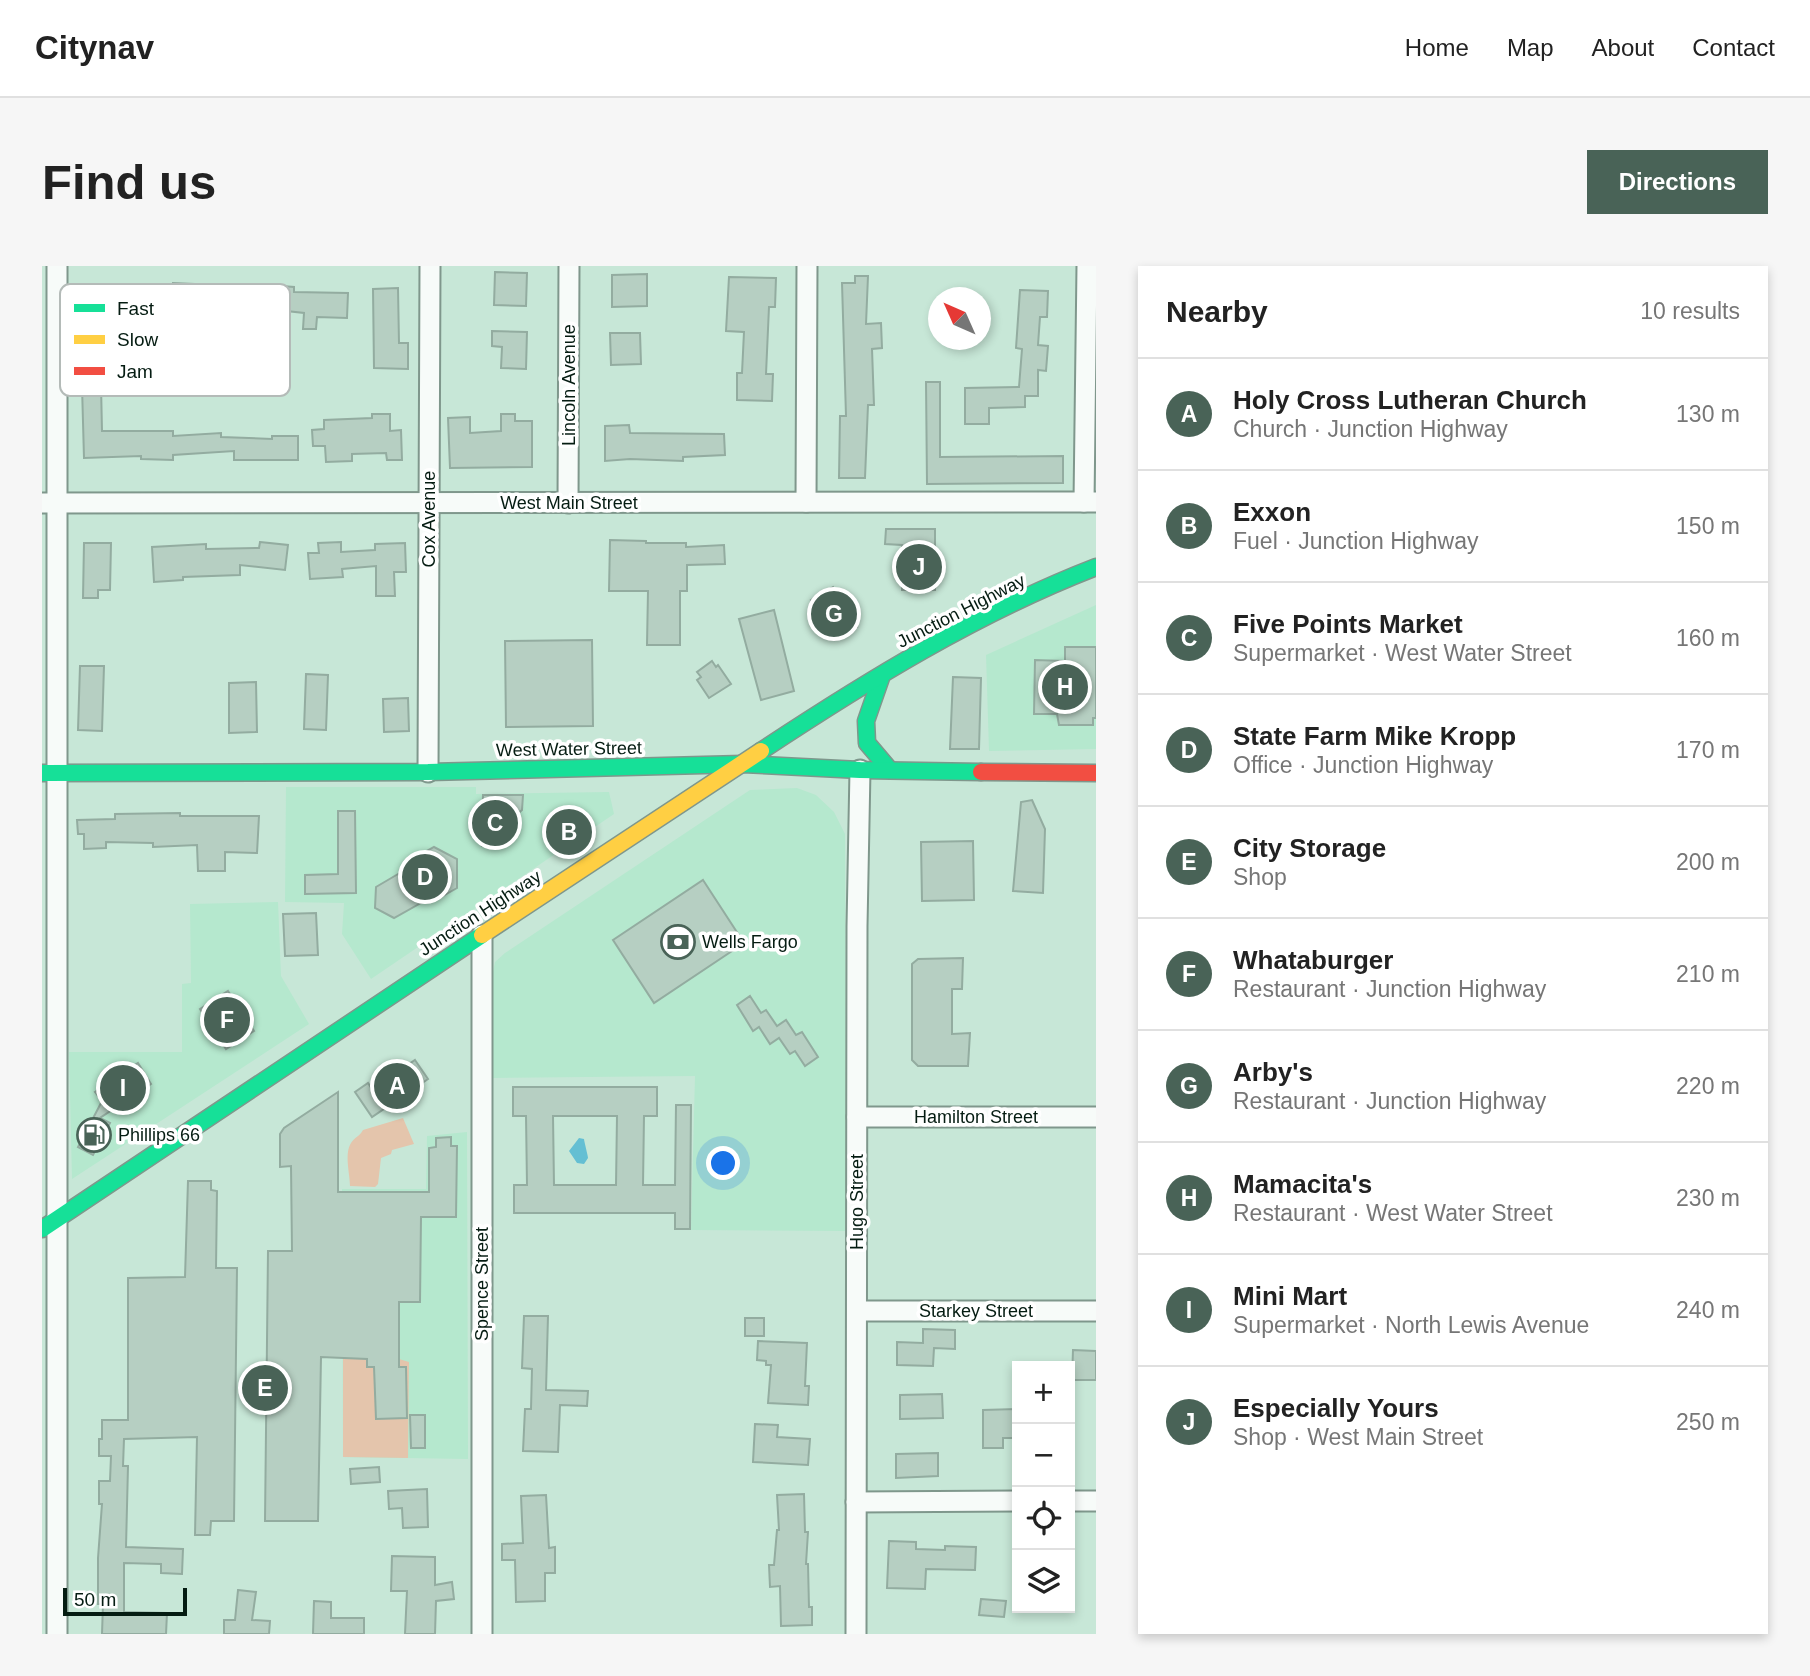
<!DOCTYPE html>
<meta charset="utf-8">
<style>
:root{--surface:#fff;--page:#f6f6f6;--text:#222;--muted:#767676;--line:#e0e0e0;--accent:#496357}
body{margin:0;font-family:Helvetica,sans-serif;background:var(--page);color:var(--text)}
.controls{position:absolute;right:21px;bottom:21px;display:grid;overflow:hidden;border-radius:0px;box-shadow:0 4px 10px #0003}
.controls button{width:63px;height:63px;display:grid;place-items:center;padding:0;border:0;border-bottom:2px solid var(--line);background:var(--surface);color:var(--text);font:35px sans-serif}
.compass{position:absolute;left:886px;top:21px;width:63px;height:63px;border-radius:50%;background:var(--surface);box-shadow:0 4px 10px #0003;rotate:315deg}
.scale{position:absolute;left:21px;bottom:18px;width:124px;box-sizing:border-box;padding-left:7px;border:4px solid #051c12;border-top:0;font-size:19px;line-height:24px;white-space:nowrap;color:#051c12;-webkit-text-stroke:5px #fff;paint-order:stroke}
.you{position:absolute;left:682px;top:898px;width:24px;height:24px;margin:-18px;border:5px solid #fff;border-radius:50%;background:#1a73e8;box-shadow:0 0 0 10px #1a73e833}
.badge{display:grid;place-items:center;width:46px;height:46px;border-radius:50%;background:var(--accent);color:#fff;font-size:23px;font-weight:700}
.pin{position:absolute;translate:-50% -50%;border:4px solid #fff;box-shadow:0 2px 7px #0006}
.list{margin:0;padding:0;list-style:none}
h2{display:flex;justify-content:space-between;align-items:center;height:91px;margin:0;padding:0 28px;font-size:30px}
h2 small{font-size:23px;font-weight:400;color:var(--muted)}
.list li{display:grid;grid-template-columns:46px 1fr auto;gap:21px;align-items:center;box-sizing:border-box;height:112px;padding:0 28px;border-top:2px solid var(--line)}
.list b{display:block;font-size:26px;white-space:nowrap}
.list p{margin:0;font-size:23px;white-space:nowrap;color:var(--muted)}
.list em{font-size:23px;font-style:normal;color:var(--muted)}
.icon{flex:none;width:38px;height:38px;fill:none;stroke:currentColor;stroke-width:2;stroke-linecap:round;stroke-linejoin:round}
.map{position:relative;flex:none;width:1054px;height:1368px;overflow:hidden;border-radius:0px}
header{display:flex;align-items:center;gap:42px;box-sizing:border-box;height:98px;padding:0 35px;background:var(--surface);border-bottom:2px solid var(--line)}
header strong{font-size:33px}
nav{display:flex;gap:38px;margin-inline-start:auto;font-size:24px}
.intro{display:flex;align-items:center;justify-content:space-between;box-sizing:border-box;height:168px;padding:0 42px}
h1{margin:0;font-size:49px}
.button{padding:18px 32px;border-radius:0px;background:var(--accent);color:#fff;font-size:24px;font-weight:700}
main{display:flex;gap:42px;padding:0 42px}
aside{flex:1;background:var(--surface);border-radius:0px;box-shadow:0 4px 10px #0003}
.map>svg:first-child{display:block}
.built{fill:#b5e8ce}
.green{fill:#e4c5ac}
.water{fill:#64bfd3}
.building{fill:#b6cfc2;stroke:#93aca0;stroke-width:2;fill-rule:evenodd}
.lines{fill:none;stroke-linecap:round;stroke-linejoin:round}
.street-casing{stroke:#7f978c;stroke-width:23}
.fast-casing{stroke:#7f978c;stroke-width:19}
.slow-casing{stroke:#7f978c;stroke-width:19}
.jam-casing{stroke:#7f978c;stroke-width:19}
.street{stroke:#f7fbf9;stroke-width:19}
.fast{stroke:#16e098;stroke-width:16}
.slow{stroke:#ffcf43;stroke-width:16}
.jam{stroke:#f24e42;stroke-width:16}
.labels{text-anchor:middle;stroke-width:7;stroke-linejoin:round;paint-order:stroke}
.street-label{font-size:18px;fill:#051c12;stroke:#fff}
.poi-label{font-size:18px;fill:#051c12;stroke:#fff;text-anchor:start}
.key{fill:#fff;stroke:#b4bbb8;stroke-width:2}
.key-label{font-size:19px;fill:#051c12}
</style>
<header>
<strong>Citynav</strong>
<nav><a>Home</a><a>Map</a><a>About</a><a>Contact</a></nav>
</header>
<div class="intro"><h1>Find us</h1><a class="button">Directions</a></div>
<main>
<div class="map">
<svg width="1054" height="1368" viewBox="0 0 1054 1368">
<rect width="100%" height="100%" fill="#c7e7d7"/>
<!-- built -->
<g class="built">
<path d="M1054 339V483L947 485 944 389Z"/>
<path d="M244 521H434V528L567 526 572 548 329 713 300 668 302 637 243 636Z"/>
<path d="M755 522 774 529 792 546 803 568 804 965 649 964 653 810 449 812V716L453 696 463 687 708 524Z"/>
<path d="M236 636 239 710 267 758 30 913 27 786H140V718L149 717 148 638Z"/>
<path d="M425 866 426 1193 301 1191 300 923H384L385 870Z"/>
</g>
<!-- green -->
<g class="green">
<path d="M361 852 372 878 350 884 349 888 339 892 336 918 333 921 308 920C308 908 302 888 309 877 313 871 318 870 321 864Z"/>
<path d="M301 1092 325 1093V1101L357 1093 367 1096 366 1192 301 1191Z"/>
</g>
<!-- water -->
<path class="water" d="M537 872 542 873C542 875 546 890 546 892L542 898 535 897 527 885Z"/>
<!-- building -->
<g class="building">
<path d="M453 6 485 7 484 40 452 39Z"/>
<path d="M605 8V40L570 41V9Z"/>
<path d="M813 10H826L824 58 839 57 840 82 830 83 832 139H826L823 212H797L798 150H804L800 17H813Z"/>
<path d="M687 11 734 12 733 41H727L724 108H731L730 135 695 134V107H700L702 66 684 65Z"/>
<path d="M131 17 152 18V26L226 28 227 19 252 21V26L306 27 305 52 275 51 274 63H261L262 47 207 41 206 66 174 65V56L140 55 139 65 74 60V53L43 55 41 21 71 20 131 24Z"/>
<path d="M356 22 357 77H366V103L332 102 331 23Z"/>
<path d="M978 24 1006 25 1005 51H998L996 79 1006 80 1004 105 996 104V130H983V141L947 142V158H923V122L977 121 980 83 974 82Z"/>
<path d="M450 65 485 66 484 103 459 102 460 81 450 80Z"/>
<path d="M568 67H598L599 98 569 99Z"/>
<path d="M884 116H898V191L1021 190V217L885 218Z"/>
<path d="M59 119 60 165H131V170L179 167V171L230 173V170H256V194H192V185L131 189V194L99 193V190L42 192 40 120Z"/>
<path d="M330 148H348V165L359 164 360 194H345L344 187 310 188V195L284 196 283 180H271L270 164 282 163V154L330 152Z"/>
<path d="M459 148H473V155H490V201L408 202 406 152 428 151V167L459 165Z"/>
<path d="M587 159 588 167 682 168 683 189 641 191V195L588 193 563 195V160Z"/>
<path d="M844 263H893V324H860V279L843 278Z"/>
<path d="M568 274 604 275V277H644V281L682 279 683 298 645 299V325H638V379H605L606 325H567Z"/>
<path d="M218 276 246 279 243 304 198 299V309L141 311V314L112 316 110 281 164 278V283L217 282Z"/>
<path d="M299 276V286L333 284V278L363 277 364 306H352L353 330H334V300L300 303 301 311 268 313 266 287H277L276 277Z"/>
<path d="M42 277H69L68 324H56V332H41Z"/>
<path d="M791 321 815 361 793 374 769 334Z"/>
<path d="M732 344 752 425 719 434 697 353Z"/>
<path d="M550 374 551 460 464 461 463 375Z"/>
<path d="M1023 381H1054V452H1051V459H1017L1015 448H992L993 394 1023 395Z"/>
<path d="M670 395 674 401 676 399 689 418 667 432 655 414 659 411 655 406Z"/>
<path d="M38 400H62L60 465 36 464Z"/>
<path d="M264 408 286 409 284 464 262 463Z"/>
<path d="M911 411 939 412 937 483H908Z"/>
<path d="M214 416 215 466 187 467V417Z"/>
<path d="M366 432 367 465 342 466 341 433Z"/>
<path d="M441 529H481L480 544 440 579Z"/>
<path d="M990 534 1003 563 1001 627 971 625 979 536Z"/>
<path d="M296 545H313L314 627 263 628V609L296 608Z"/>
<path d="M138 547V550H217L215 587 183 586V605H156L155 579 111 581V577L64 576V582L42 583V568H36L35 554 73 553V548Z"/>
<path d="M542 547 550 560 513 585 505 573Z"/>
<path d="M931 575 932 634 880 635 879 576Z"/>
<path d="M392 581 415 593V622L392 635 386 633 352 652 333 642 334 621 368 601 369 594Z"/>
<path d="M661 614 702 677 612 737 571 674Z"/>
<path d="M274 647 276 689 243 690 241 648Z"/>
<path d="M921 692 920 723H910V768L928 767 926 800H876L870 794V698L876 693Z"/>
<path d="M186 725 212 765 184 783 158 743Z"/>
<path d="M708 730 719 747 724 744 735 760 744 754 754 769 760 766 776 791 763 800 753 785 748 788 737 772 728 778 717 761 711 765 695 739Z"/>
<path d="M373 794 386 813 330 851 313 826 326 817 330 823Z"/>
<path d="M96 797 109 818 58 852 68 857 51 889 36 881 60 835 53 826Z"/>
<path d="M471 821H615V850H602L601 919H633L634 839H649L648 963H633V947H472V919H485L484 850H471ZM511 850H575L574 919H512Z"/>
<path d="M296 826V926H387V882L394 881V872L409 871V880H415L414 951H379L378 1036H357V1101H364L365 1152 334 1153 332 1101H325V1093L279 1091 276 1255H223L226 985H250L249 900 238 901V868L242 862Z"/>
<path d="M146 915H169V924L175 925 174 1002H195L192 1255H169L168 1269H153L155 1171 82 1173 81 1200H86L84 1281 141 1283 140 1308 119 1307V1298L82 1297V1346L125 1347 124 1368H60L61 1338H56V1292L60 1238H57V1215H68L69 1190H57V1173H60V1154H86V1012L143 1011Z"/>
<path d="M482 1050H506L504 1124 546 1125 545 1140 518 1139 516 1186 481 1185 483 1143H489L490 1103 480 1102Z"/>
<rect x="703" y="1052" width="19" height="18"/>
<path d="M881 1063 913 1064V1083L892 1082 891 1100 855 1099V1076L881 1077Z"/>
<path d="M716 1075 765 1077 763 1120H767L766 1139 726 1137 729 1099H724V1095L715 1094Z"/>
<path d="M1031 1084 1054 1085V1114H1030Z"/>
<path d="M900 1128 901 1152 858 1153V1129Z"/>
<path d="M975 1143V1172H961V1182H941V1144Z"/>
<path d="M368 1149H383V1182H369Z"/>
<path d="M713 1158 736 1159 735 1171 768 1173 766 1199 711 1196Z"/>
<path d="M896 1187V1210L854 1212V1188Z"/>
<path d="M337 1201 338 1216 309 1218 308 1203Z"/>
<path d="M385 1223 386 1261 361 1262 360 1242 347 1243 346 1225Z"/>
<path d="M762 1228 763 1266H766L764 1298H766L767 1341H770V1359L739 1360 738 1320 728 1321 727 1299H732L735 1264H737L735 1229Z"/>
<path d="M504 1229 507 1282 513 1281V1307H503V1335L474 1336 473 1294H460V1278L481 1277 479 1230Z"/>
<path d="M847 1275 874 1276V1283L903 1284V1280L934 1281 933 1304 884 1303 883 1323 845 1322Z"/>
<path d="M350 1290 393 1291V1319L410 1316 412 1333 394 1335 393 1368H363L365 1325H349Z"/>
<path d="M196 1324 214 1326 210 1354 228 1355 227 1368H182V1354H193Z"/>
<path d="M939 1333 964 1335 962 1351 937 1349Z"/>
<path d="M272 1335 289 1336V1352H322V1368H271Z"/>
</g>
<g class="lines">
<!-- street casing -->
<g class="street-casing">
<g id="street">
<path d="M15 0V1368"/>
<path d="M764 236 765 0"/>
<path d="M1042 236 1045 0"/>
<path d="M0 237 1054 236"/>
<path d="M526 237 527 0"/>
<path d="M386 506 388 0"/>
<path d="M440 669V1368"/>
<path d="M815 851H1054"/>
<path d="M815 1045H1054"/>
<path d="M1028 1235H1054"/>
<path d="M814 1236 975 1235"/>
<path d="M814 1368 815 660 818 504"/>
</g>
</g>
<!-- fast casing -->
<g class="fast-casing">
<g id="fast">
<path d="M840 409 824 455 825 477 847 503"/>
<path d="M719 485C825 415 935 347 1054 301"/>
<path d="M0 507 386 506 701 498 818 504 939 506"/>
<path d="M0 963 440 669"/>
</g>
</g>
<!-- slow casing -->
<g class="slow-casing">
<path id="slow" d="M440 669 719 485"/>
</g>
<!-- jam casing -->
<g class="jam-casing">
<path id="jam" d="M939 506 1054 507"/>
</g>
<!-- street -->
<use href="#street" class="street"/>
<!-- fast -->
<use href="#fast" class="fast"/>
<!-- slow -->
<use href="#slow" class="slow"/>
<!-- jam -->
<use href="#jam" class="jam"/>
</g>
<!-- icons -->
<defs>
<g id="bank-ring" transform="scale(1.75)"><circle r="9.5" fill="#fff" stroke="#496357" stroke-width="1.5"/><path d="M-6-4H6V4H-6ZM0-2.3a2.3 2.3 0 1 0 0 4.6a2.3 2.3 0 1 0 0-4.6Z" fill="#496357"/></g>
<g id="fuel-ring" transform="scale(1.75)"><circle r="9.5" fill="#fff" stroke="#496357" stroke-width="1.5"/><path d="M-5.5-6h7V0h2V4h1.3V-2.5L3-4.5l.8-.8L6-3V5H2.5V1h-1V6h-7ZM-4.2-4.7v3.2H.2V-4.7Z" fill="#496357"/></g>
</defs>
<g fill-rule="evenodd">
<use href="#bank-ring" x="636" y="676"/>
<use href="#fuel-ring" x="52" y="869"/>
</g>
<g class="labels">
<!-- street labels -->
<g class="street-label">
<text transform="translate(527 119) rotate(-90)" y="6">Lincoln Avenue</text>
<text x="527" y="243">West Main Street</text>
<text transform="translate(387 253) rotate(-90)" y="6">Cox Avenue</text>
<text transform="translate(919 345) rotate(-27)" y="6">Junction Highway</text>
<text transform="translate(527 483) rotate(-1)" y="6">West Water Street</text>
<text transform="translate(438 647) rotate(-33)" y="6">Junction Highway</text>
<text x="934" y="857">Hamilton Street</text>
<text transform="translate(815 936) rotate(-90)" y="6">Hugo Street</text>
<text transform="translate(440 1018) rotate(-90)" y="6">Spence Street</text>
<text x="934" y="1051">Starkey Street</text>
</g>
<!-- poi labels -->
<g class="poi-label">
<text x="660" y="682">Wells Fargo</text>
<text x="76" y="875">Phillips 66</text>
</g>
</g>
<!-- legend -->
<rect x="18" y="18" width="230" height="112" rx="10" class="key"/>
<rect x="32" y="38" width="31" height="8" fill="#16e098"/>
<rect x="32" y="69" width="31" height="9" fill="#ffcf43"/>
<rect x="32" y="101" width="31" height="8" fill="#f24e42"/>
<g class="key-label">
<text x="75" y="49">Fast</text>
<text x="75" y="80">Slow</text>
<text x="75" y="112">Jam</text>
</g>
</svg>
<div class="controls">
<button>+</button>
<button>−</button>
<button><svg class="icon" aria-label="locate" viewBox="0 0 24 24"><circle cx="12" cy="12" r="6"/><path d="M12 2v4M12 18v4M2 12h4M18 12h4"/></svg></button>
<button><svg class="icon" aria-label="layers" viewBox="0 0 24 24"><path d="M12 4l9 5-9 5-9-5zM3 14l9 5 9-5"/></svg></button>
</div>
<svg class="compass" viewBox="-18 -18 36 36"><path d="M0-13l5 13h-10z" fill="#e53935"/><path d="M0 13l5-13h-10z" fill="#767676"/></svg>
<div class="scale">50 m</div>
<div class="you"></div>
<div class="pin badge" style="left:355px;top:820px">A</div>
<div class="pin badge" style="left:527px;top:566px">B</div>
<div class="pin badge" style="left:453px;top:557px">C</div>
<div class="pin badge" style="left:383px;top:611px">D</div>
<div class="pin badge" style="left:223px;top:1122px">E</div>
<div class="pin badge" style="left:185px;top:754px">F</div>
<div class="pin badge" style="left:792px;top:348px">G</div>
<div class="pin badge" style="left:1023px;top:421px">H</div>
<div class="pin badge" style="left:81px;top:822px">I</div>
<div class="pin badge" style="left:877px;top:301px">J</div>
</div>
<aside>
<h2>Nearby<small>10 results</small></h2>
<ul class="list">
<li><span class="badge">A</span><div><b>Holy Cross Lutheran Church</b><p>Church · Junction Highway</p></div><em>130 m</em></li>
<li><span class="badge">B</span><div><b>Exxon</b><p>Fuel · Junction Highway</p></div><em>150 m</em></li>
<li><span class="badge">C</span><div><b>Five Points Market</b><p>Supermarket · West Water Street</p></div><em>160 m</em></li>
<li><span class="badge">D</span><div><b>State Farm Mike Kropp</b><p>Office · Junction Highway</p></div><em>170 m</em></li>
<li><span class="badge">E</span><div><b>City Storage</b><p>Shop</p></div><em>200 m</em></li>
<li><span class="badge">F</span><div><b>Whataburger</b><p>Restaurant · Junction Highway</p></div><em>210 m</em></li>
<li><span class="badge">G</span><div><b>Arby's</b><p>Restaurant · Junction Highway</p></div><em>220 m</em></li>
<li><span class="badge">H</span><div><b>Mamacita's</b><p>Restaurant · West Water Street</p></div><em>230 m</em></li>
<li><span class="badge">I</span><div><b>Mini Mart</b><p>Supermarket · North Lewis Avenue</p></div><em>240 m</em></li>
<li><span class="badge">J</span><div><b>Especially Yours</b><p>Shop · West Main Street</p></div><em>250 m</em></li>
</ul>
</aside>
</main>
